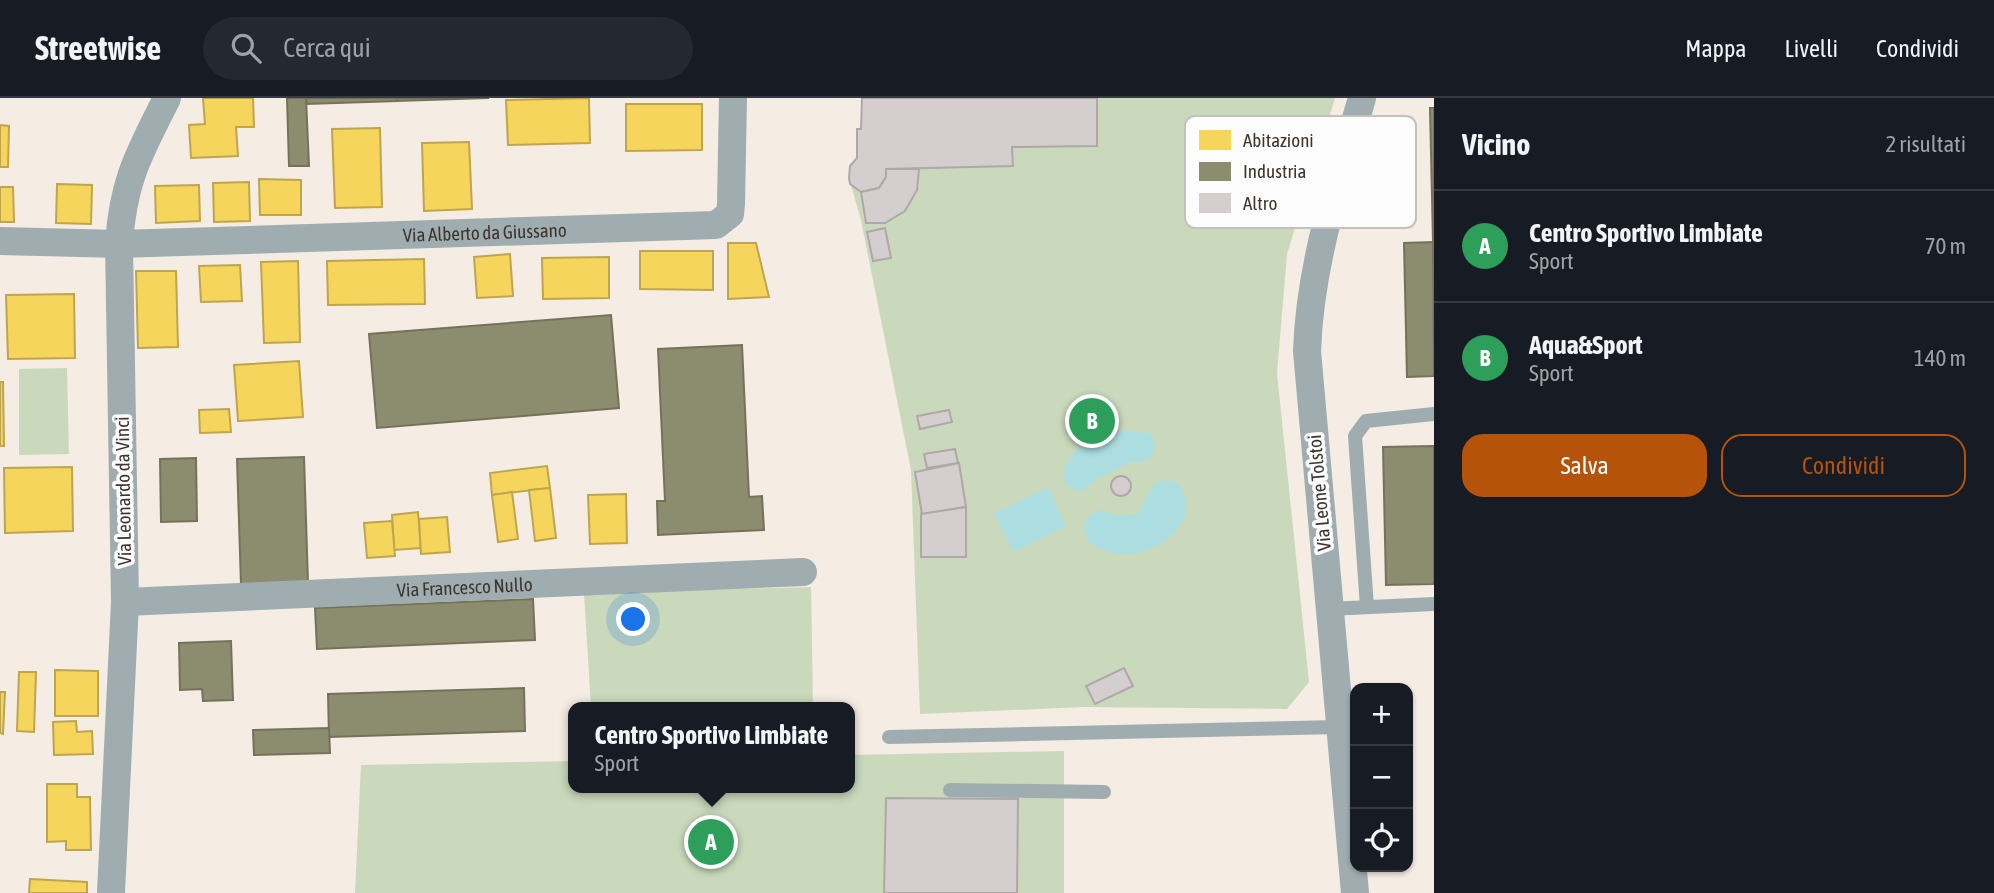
<!DOCTYPE html>
<html lang="it">
<meta charset="utf-8">
<style>
:root{--surface:#171b24;--page:#242831;--text:#f1f3f6;--muted:#9ea1a6;--line:#363941;--accent:#b45309}
body{margin:0;font-family:"Asap Condensed",sans-serif;background:var(--page);color:var(--text)}
.controls{position:absolute;right:21px;bottom:21px;display:grid;overflow:hidden;border-radius:14px;box-shadow:0 2px 5px #0004}
.controls button{width:63px;height:63px;display:grid;place-items:center;padding:0;border:0;border-bottom:2px solid var(--line);background:var(--surface);color:var(--text);font:35px sans-serif}
.you{position:absolute;left:634px;top:522px;width:24px;height:24px;margin:-18px;border:5px solid #fff;border-radius:50%;background:#1a73e8;box-shadow:0 0 0 10px #1a73e833}
.badge{display:grid;place-items:center;width:46px;height:46px;border-radius:50%;background:var(--accent);color:#fff;font-size:23px;font-weight:700}
.pin{position:absolute;translate:-50% -50%;border:4px solid #fff;box-shadow:0 2px 7px #0006}
.popup{position:absolute;left:568px;top:604px;width:287px;height:91px;box-sizing:border-box;display:grid;place-content:center;border-radius:14px;background:var(--surface);filter:drop-shadow(0 2px 5px #0005);font-size:23px;white-space:nowrap;color:var(--muted)}
.popup b{font-size:26px;color:var(--text)}
.popup::after{content:'';position:absolute;left:50%;top:100%;margin-left:-14px;border:14px solid transparent;border-top-color:var(--surface)}
.list{margin:0;padding:0;list-style:none}
h2{display:flex;justify-content:space-between;align-items:center;height:91px;margin:0;padding:0 28px;font-size:30px}
h2 small{font-size:23px;font-weight:400;color:var(--muted)}
.list li{display:grid;grid-template-columns:46px 1fr auto;gap:21px;align-items:center;box-sizing:border-box;height:112px;padding:0 28px;border-top:2px solid var(--line)}
.list b{display:block;font-size:26px;white-space:nowrap}
.list p{margin:0;font-size:23px;white-space:nowrap;color:var(--muted)}
.list em{font-size:23px;font-style:normal;color:var(--muted)}
.actions{display:flex;gap:14px;padding:21px 28px}
.actions a{flex:1;padding:16px 0;border:2px solid var(--accent);border-radius:21px;text-align:center;font-size:24px;color:var(--accent)}
.actions .main{background:var(--accent);color:#fff}
.icon{flex:none;width:38px;height:38px;fill:none;stroke:currentColor;stroke-width:2;stroke-linecap:round;stroke-linejoin:round}
.map{position:relative;flex:none;width:1434px;height:795px;overflow:hidden}
header{display:flex;align-items:center;gap:42px;box-sizing:border-box;height:98px;padding:0 35px;background:var(--surface);border-bottom:2px solid var(--line)}
header strong{font-size:33px}
nav{display:flex;gap:38px;margin-inline-start:auto;font-size:24px}
.search{width:490px;height:63px;background:var(--page);display:flex;align-items:center;gap:18px;box-sizing:border-box;padding:0 24px;border-radius:38px;color:var(--muted);font-size:26px}
main{display:flex}
aside{flex:1;background:var(--surface)}
.map>svg:first-child{display:block}
.green{fill:#cad9bc}
.water{fill:#acdee1}
.homes{fill:#f6d55c;stroke:#bfa54e;stroke-width:2}
.industry{fill:#8c8c6e;stroke:#75725b;stroke-width:2}
.building{fill:#d5cecf;stroke:#afa8a8;stroke-width:2}
.lines{fill:none;stroke-linecap:round;stroke-linejoin:round}
.service{stroke:#9fadb1;stroke-width:14}
.minor{stroke:#9fadb1;stroke-width:28}
.labels{text-anchor:middle;stroke-width:7;stroke-linejoin:round;paint-order:stroke}
.street-label{font-size:19px;fill:#3e352e;stroke:#fcfcfc}
.key{fill:#fcfcfc;stroke:#c3c0be;stroke-width:2}
.key-label{font-size:19px;fill:#3e352e}
</style>
<header>
<strong>Streetwise</strong>
<div class="search"><svg class="icon" aria-label="search" viewBox="0 0 24 24"><circle cx="10" cy="10" r="6"/><path d="M15 15l6 6"/></svg>Cerca qui</div>
<nav><a>Mappa</a><a>Livelli</a><a>Condividi</a></nav>
</header>
<main>
<div class="map">
<svg width="1434" height="795" viewBox="0 0 1434 795">
<rect width="100%" height="100%" fill="#f5ece3"/>
<!-- green -->
<g class="green">
<path d="M862 0H1335L1287 156 1277 275 1309 584 1287 611 1083 609 920 616 911 372 861 122 849 80 850 68 857 60V31L861 30Z"/>
<path d="M67 270 69 356 19 357V271Z"/>
<path d="M811 489 813 609H591L584 495Z"/>
<path d="M1064 653V795H355L361 667 573 663V690H849V657Z"/>
</g>
<!-- water -->
<g class="water">
<path d="M1111 331 1150 335C1161 350 1152 368 1131 364L1096 381 1081 394C1037 382 1087 335 1111 331Z"/>
<path d="M1160 383H1174C1216 418 1142 484 1087 443L1084 426 1090 417 1099 412 1119 418 1137 416C1147 405 1146 390 1160 383Z"/>
<path d="M1048 389 1066 428 1013 454 994 415Z"/>
</g>
<!-- homes -->
<g class="homes">
<path d="M203 0H253L254 29H236L238 58 191 60 189 27 205 26Z"/>
<path d="M589 0 590 45 508 47 506 2Z"/>
<path d="M626 6H702V52L626 53Z"/>
<path d="M0 27 9 28 8 69H0Z"/>
<path d="M380 30 382 109 335 110 332 31Z"/>
<path d="M469 44 472 111 424 113 422 45Z"/>
<path d="M259 81 301 82V117H260Z"/>
<path d="M249 84 250 123 214 124 213 85Z"/>
<path d="M57 86 92 87 91 126 56 125Z"/>
<path d="M199 87 200 123 156 125 155 88Z"/>
<path d="M0 89H13L14 124H0Z"/>
<path d="M728 145H756L769 199 728 201Z"/>
<path d="M640 153H713V192L640 191Z"/>
<path d="M510 156 513 198 477 200 474 159Z"/>
<path d="M609 159V200L543 201 542 160Z"/>
<path d="M424 161 425 206 328 207 327 163Z"/>
<path d="M298 163 300 244 264 245 261 164Z"/>
<path d="M240 167 242 203 201 204 199 168Z"/>
<path d="M136 173H176L178 249 138 250Z"/>
<path d="M74 196 75 260 8 261 6 197Z"/>
<path d="M299 263 303 319 238 323 234 267Z"/>
<path d="M0 284H3L4 348H0Z"/>
<path d="M229 311 231 334 200 335 199 312Z"/>
<path d="M547 368 550 390 492 397 490 375Z"/>
<path d="M72 369 73 433 5 435 4 370Z"/>
<path d="M550 390 556 440 535 443 529 392Z"/>
<path d="M512 394 518 441 498 444 492 397Z"/>
<path d="M626 396 627 445 590 446 588 397Z"/>
<path d="M418 414 421 450 394 452 392 417Z"/>
<path d="M447 419 450 454 421 456 419 421Z"/>
<path d="M392 423 395 458 367 460 364 425Z"/>
<path d="M55 572 98 573V618H55Z"/>
<path d="M19 574H36L34 634 17 633Z"/>
<path d="M0 594H5L3 636 0 635Z"/>
<path d="M76 623 77 634 92 633 93 656 54 657 53 624Z"/>
<path d="M47 686H77V699H90L91 752H66V743L47 744Z"/>
<path d="M30 781 87 784V795H29Z"/>
</g>
<!-- industry -->
<g class="industry">
<path d="M287 0H306L309 68H289Z"/>
<path d="M306 0H397V3L307 6Z"/>
<path d="M397 0H489L397 3Z"/>
<path d="M1430 10H1434V144H1433Z"/>
<path d="M1433 144 1434 278 1407 279 1404 145Z"/>
<path d="M611 217 619 310 377 330 369 236Z"/>
<path d="M742 247 749 399 762 398 764 432 658 437 657 403H665L658 251Z"/>
<path d="M1434 348V486L1386 487 1383 349Z"/>
<path d="M304 359 308 485 241 487 237 361Z"/>
<path d="M196 360 197 423 161 424 160 361Z"/>
<path d="M533 501 535 542 317 551 315 510Z"/>
<path d="M231 543 233 602 203 603 202 591 180 592 179 545Z"/>
<path d="M524 590 525 633 329 639 328 596Z"/>
<path d="M329 630 330 655 254 657 253 632Z"/>
</g>
<!-- building -->
<g class="building">
<path d="M862 0H1097V48L1012 49 1013 68 886 71V79L879 90 861 94 850 86 849 80 850 68 857 60V31H861Z"/>
<path d="M886 71H919L917 92 905 113 885 125H866L861 94 879 90 886 79Z"/>
<path d="M885 130 891 160 873 163 867 134Z"/>
<path d="M949 312 952 324 920 331 917 318Z"/>
<path d="M955 351 958 365 927 370 924 356Z"/>
<path d="M959 365 966 409 922 416 915 374Z"/>
<circle cx="1121" cy="388" r="10"/>
<path d="M966 409V459H921V416Z"/>
<path d="M1124 570 1133 588 1095 606 1086 588Z"/>
<path d="M886 700 1018 701 1017 795H884Z"/>
</g>
<g class="lines">
<!-- service -->
<g class="service">
<path d="M1367 509 1355 338 1366 323 1434 316"/>
<path d="M1329 511 1434 506"/>
<path d="M889 639 1340 629"/>
<path d="M950 692 1104 694"/>
</g>
<!-- minor -->
<g class="minor">
<path id="s1" d="M0 143 119 146 716 127 730 116 731 106 733 0"/>
<path id="s2" d="M125 504 803 474"/>
<path d="M111 795 125 504 119 146C123 82 139 56 167 0"/>
<path d="M1355 795 1307 253C1310 165 1338 83 1362 0"/>
</g>
</g>
<g class="labels">
<!-- street labels -->
<g class="street-label">
<text dy="7" stroke="none"><textPath href="#s1" startOffset="485">Via Alberto da Giussano</textPath></text>
<text transform="translate(123 393) rotate(-91)" y="7">Via Leonardo da Vinci</text>
<text transform="translate(1319 395) rotate(-95)" y="7">Via Leone Tolstoi</text>
<text dy="7" stroke="none"><textPath href="#s2" startOffset="340">Via Francesco Nullo</textPath></text>
</g>
</g>
<!-- legend -->
<rect x="1185" y="18" width="231" height="112" rx="10" class="key"/>
<rect x="1199" y="32" width="32" height="20" fill="#f6d55c"/>
<rect x="1199" y="64" width="32" height="19" fill="#8c8c6e"/>
<rect x="1199" y="95" width="32" height="20" fill="#d5cecf"/>
<g class="key-label">
<text x="1243" y="49">Abitazioni</text>
<text x="1243" y="80">Industria</text>
<text x="1243" y="112">Altro</text>
</g>
</svg>
<div class="controls">
<button>+</button>
<button>−</button>
<button><svg class="icon" aria-label="locate" viewBox="0 0 24 24"><circle cx="12" cy="12" r="6"/><path d="M12 2v4M12 18v4M2 12h4M18 12h4"/></svg></button>
</div>
<div class="you"></div>
<div class="pin badge" style="left:711px;top:744px;background:#2e9e5b">A</div>
<div class="popup"><b>Centro Sportivo Limbiate</b>Sport</div>
<div class="pin badge" style="left:1092px;top:323px;background:#2e9e5b">B</div>
</div>
<aside>
<h2>Vicino<small>2 risultati</small></h2>
<ul class="list">
<li><span class="badge" style="background:#2e9e5b">A</span><div><b>Centro Sportivo Limbiate</b><p>Sport</p></div><em>70 m</em></li>
<li><span class="badge" style="background:#2e9e5b">B</span><div><b>Aqua&amp;Sport</b><p>Sport</p></div><em>140 m</em></li>
</ul>
<div class="actions"><a class="main">Salva</a><a>Condividi</a></div>
</aside>
</main>
